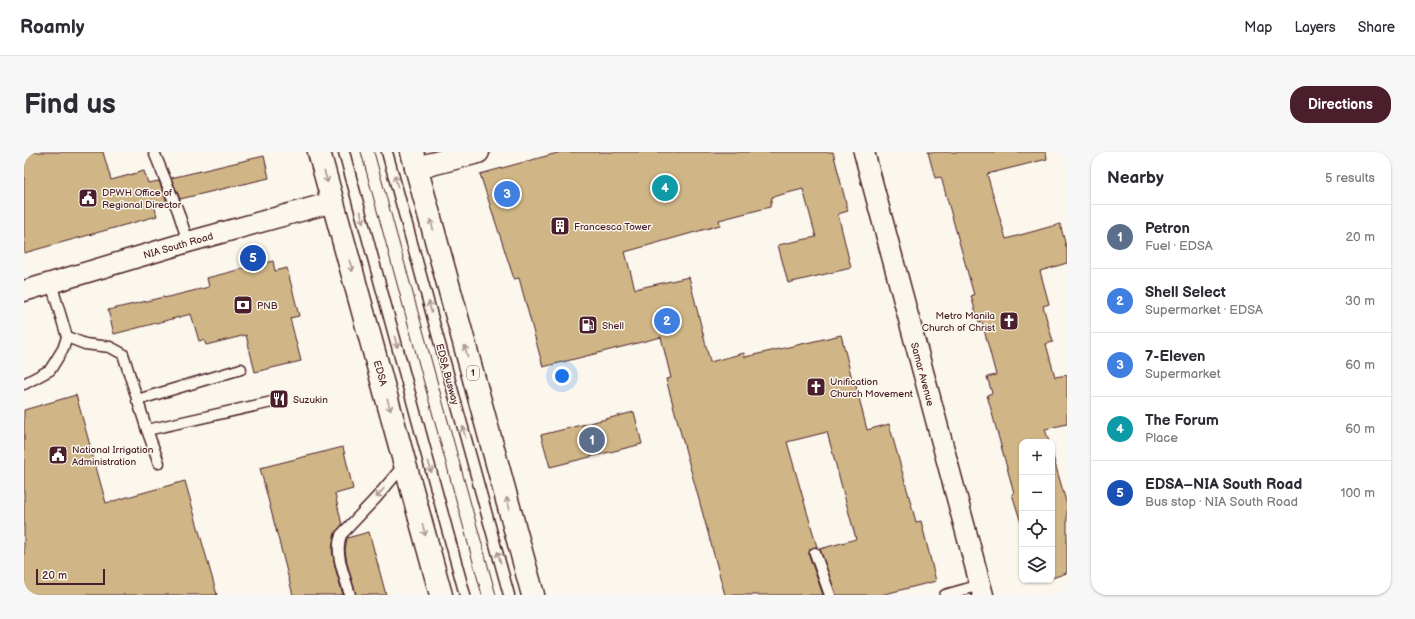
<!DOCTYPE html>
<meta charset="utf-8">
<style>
:root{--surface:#fff;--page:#f7f7f7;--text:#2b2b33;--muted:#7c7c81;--line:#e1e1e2;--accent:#4a1f2b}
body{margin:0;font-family:"Balsamiq Sans",sans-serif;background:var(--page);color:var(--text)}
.controls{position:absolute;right:12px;bottom:12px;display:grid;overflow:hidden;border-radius:8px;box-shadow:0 1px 3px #0004}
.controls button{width:36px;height:36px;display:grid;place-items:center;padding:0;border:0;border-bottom:1px solid var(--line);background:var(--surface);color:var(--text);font:20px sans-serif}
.scale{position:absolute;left:12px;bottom:10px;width:69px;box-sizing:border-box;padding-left:4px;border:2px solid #4a1f2b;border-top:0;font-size:11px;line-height:14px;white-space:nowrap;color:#4a1f2b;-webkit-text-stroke:3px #fbf7ec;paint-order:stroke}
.you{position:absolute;left:538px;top:224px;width:14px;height:14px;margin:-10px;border:3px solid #fff;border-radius:50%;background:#1a73e8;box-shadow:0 0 0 6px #1a73e833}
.badge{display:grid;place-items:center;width:26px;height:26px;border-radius:50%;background:var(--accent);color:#fff;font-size:13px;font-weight:700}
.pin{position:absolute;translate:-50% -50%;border:2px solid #fff;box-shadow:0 1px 4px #0006}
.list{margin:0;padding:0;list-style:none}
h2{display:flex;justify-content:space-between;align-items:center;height:52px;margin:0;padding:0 16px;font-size:17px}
h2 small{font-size:13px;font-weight:400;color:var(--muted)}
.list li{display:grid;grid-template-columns:26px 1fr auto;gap:12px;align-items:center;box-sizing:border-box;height:64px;padding:0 16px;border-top:1px solid var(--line)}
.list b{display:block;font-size:15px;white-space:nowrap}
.list p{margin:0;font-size:13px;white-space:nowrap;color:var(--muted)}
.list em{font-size:13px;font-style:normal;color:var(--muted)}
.icon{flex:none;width:22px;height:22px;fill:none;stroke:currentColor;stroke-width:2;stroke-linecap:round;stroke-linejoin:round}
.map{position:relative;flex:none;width:1043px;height:443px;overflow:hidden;border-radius:16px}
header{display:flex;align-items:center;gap:24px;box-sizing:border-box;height:56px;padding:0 20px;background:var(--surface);border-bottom:1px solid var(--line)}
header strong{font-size:19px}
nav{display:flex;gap:22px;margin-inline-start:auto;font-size:14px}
.intro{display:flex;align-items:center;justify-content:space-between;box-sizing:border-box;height:96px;padding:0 24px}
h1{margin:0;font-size:28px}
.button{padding:10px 18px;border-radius:16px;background:var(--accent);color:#fff;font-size:14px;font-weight:700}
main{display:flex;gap:24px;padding:0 24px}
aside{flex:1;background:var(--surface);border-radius:16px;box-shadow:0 1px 3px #0004}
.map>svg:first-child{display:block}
.building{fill:#d0b686;stroke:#4a1f2b}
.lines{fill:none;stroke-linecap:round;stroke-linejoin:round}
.lane-casing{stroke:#4a1f2b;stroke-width:13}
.street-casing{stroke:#4a1f2b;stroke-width:23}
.secondary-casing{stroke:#4a1f2b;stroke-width:25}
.highway-casing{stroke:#4a1f2b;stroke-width:25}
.lane{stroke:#fbf7ec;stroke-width:10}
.street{stroke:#fbf7ec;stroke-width:20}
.secondary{stroke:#fbf7ec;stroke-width:22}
.highway{stroke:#fbf7ec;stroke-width:22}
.tram{stroke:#4a1f2b;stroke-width:1}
.oneway{stroke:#ab9695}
.labels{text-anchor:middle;stroke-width:3;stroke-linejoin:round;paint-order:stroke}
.shield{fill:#fbf7ec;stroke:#7f6065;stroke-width:1}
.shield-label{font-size:9px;font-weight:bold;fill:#4a1f2b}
.poi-label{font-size:10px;fill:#4a1f2b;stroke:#fbf7ec;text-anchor:start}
.street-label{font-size:10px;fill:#4a1f2b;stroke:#fbf7ec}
</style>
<header>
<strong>Roamly</strong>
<nav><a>Map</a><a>Layers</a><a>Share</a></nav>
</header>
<div class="intro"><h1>Find us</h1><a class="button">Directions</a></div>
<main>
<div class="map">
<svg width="1043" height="443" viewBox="0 0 1043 443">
<rect width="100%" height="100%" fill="#fbf7ec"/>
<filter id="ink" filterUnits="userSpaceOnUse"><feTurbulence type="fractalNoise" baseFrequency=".025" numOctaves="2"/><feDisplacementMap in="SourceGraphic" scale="8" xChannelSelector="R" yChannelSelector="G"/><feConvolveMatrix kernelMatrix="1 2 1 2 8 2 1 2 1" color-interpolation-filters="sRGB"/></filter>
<g filter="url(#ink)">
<!-- building -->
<g class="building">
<path d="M0 0H79L87 28 120 19 124 31 135 29 143 50 130 53 133 64 0 101Z"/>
<path d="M537 0H809L824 59 814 62 827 116 764 131 754 93 792 85 779 37 748 45 746 55 695 68 696 73 601 100 611 137 665 125 686 210 720 201 721 205 817 183 829 231 831 230 843 278 865 272 892 370 897 369 912 429 857 443H812L796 397 832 387 803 280 763 290 793 395 786 397 785 403 799 443H701L642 227 647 226 637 185 519 215 495 126 490 127 456 22Z"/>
<path d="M904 0H1022L1023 7 963 22 982 87 1036 72 1043 98V111L1016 119 1025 152 1019 154 1029 190 1022 192 1031 225 1043 223V272L1021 277 1025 290H998V374L988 342 990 341 963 243 968 241 963 225 972 223 958 170 955 171 947 144 950 143 917 25 911 26Z"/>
<path d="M240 4 245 26 156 47 147 26Z"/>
<path d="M249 109 251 119 263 116 275 164 266 166 277 209 231 220 222 183 182 193 180 188 175 189 167 162 90 182 84 158 140 145V146L185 135 183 126Z"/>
<path d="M52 243 82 351 161 329 193 443H0V258Z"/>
<path d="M610 260 618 292 526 315 517 283Z"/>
<path d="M319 295 329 337 311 342 318 373 311 381 308 397 311 415 319 443H269L236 316Z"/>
<path d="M1028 301 1043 353V421L1028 426Z"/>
<path d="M345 380 362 443H332L323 411 321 398 323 386Z"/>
</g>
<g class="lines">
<!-- lane casing -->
<g class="lane-casing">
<g id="lane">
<path d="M130 0 154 59 164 90"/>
<path d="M320 0 441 443"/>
<path d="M363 0 485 443"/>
<path d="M43 185 61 192 86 195 99 202 123 278 135 311"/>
<path d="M0 232 26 218 39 197 43 185 27 131"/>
<path d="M113 248 217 217"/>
<path d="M123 278 248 250"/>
<path d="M791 401 806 443"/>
<path d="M326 443C321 424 310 402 317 383L352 346 380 313"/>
<path d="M921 443 956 433"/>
</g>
</g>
<!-- street casing -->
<g class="street-casing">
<g id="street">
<path d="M840 0 959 443"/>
<path d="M0 139 164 90 309 50"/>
</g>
</g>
<!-- secondary casing -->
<g class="secondary-casing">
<path id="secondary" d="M392 16 454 0"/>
</g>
<!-- highway casing -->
<g class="highway-casing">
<g id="highway">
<path d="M295 0 417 443"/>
<path d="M388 0 509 443"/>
</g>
</g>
<!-- lane -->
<use href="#lane" class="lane"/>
<!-- street -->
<use href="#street" class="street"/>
<!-- secondary -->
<use href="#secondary" class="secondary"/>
<!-- highway -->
<use href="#highway" class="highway"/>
<!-- tram -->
<g class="tram">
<path d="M337 0 458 443"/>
<path d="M350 0 472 443"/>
</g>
</g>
<!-- one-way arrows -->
<defs><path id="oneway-shaft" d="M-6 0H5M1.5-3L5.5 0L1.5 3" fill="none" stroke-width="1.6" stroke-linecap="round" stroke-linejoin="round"/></defs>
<g class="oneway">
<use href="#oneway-shaft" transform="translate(302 25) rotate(74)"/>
<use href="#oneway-shaft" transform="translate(372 29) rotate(-105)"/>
<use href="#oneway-shaft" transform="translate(338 65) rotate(75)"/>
<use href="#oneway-shaft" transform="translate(408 73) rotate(-105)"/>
<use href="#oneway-shaft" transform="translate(327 114) rotate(74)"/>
<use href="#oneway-shaft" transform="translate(406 155) rotate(-105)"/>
<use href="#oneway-shaft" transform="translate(372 190) rotate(75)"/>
<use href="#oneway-shaft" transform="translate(442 199) rotate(-105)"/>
<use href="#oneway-shaft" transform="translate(365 253) rotate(74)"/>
<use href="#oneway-shaft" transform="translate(440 280) rotate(-105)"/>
<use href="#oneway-shaft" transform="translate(406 315) rotate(75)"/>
<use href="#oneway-shaft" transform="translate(356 341) rotate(131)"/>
<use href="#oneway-shaft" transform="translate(484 351) rotate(-105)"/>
<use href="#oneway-shaft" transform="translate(400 378) rotate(75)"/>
<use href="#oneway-shaft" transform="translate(475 405) rotate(-105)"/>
</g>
</g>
<!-- icons -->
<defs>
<g id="civic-square" transform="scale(1)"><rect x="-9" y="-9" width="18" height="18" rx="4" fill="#4a1f2b" stroke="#fbf7ec"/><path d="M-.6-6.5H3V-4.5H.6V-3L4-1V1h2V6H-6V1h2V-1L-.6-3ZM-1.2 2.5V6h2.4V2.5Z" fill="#fff"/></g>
<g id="building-square" transform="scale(1)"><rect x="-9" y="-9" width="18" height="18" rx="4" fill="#4a1f2b" stroke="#fbf7ec"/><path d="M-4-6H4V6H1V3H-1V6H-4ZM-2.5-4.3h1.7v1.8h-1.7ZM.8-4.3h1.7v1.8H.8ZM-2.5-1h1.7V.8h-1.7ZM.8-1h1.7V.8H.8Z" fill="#fff"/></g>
<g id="bank-square" transform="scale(1)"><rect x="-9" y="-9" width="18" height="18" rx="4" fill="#4a1f2b" stroke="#fbf7ec"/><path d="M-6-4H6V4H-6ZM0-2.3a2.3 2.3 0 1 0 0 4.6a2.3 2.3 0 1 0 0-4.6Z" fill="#fff"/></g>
<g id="church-square" transform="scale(1)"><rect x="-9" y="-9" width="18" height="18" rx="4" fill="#4a1f2b" stroke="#fbf7ec"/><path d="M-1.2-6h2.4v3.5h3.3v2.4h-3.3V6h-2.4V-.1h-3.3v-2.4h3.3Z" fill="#fff"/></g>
<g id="fuel-square" transform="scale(1)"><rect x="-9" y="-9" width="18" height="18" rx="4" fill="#4a1f2b" stroke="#fbf7ec"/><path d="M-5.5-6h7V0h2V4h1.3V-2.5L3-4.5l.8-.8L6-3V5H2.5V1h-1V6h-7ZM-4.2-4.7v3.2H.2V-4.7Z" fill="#fff"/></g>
<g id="restaurant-square" transform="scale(1)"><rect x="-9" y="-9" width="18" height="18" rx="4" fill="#4a1f2b" stroke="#fbf7ec"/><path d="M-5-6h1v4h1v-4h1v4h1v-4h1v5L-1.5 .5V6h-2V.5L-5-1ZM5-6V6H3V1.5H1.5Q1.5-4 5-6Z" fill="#fff"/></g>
</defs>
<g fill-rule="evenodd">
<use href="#civic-square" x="64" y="46"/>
<use href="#building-square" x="536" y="74"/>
<use href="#bank-square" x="219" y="153"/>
<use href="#church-square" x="985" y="169"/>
<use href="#fuel-square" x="564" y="173"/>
<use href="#church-square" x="792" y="235"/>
<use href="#restaurant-square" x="255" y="247"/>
<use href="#civic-square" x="34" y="303"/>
</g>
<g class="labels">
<!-- shield labels -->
<rect class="shield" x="443" y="214" width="12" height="14" rx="3"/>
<g class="shield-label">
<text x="449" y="224">1</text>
</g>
<!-- poi labels -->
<g class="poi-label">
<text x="78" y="44">DPWH Office of<tspan x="78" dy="12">Regional Director</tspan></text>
<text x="550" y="78">Francesca Tower</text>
<text x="233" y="157">PNB</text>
<text x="971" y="167" text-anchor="end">Metro Manila<tspan x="971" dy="12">Church of Christ</tspan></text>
<text x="578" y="177">Shell</text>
<text x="806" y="233">Unification<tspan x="806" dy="12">Church Movement</tspan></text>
<text x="269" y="251">Suzukin</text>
<text x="48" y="301">National Irrigation<tspan x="48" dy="12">Administration</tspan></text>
</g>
<!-- street labels -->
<g class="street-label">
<text transform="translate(154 93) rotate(-16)" y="4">NIA South Road</text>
<text transform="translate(357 221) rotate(74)" y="4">EDSA</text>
<text transform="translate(424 222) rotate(75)" y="4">EDSA Busway</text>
<text transform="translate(899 222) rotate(75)" y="4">Samar Avenue</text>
</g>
</g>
</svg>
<div class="controls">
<button>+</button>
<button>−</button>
<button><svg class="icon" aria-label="locate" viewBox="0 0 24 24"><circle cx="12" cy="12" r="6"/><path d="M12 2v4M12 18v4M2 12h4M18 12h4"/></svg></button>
<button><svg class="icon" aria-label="layers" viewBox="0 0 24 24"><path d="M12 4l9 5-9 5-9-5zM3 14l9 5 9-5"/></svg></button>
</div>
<div class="scale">20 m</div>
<div class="you"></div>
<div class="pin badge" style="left:568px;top:288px;background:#5c6f8a">1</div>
<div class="pin badge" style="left:643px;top:169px;background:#3f7fe0">2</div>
<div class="pin badge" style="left:483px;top:42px;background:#3f7fe0">3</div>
<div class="pin badge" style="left:641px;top:36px;background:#0f9aa8">4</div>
<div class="pin badge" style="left:229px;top:106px;background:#1a4fb4">5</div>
</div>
<aside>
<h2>Nearby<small>5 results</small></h2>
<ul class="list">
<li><span class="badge" style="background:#5c6f8a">1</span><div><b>Petron</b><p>Fuel · EDSA</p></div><em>20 m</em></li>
<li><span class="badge" style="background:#3f7fe0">2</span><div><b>Shell Select</b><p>Supermarket · EDSA</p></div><em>30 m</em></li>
<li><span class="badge" style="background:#3f7fe0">3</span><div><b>7-Eleven</b><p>Supermarket</p></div><em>60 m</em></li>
<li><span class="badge" style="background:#0f9aa8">4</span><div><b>The Forum</b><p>Place</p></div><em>60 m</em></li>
<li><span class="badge" style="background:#1a4fb4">5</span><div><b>EDSA–NIA South Road</b><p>Bus stop · NIA South Road</p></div><em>100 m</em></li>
</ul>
</aside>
</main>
